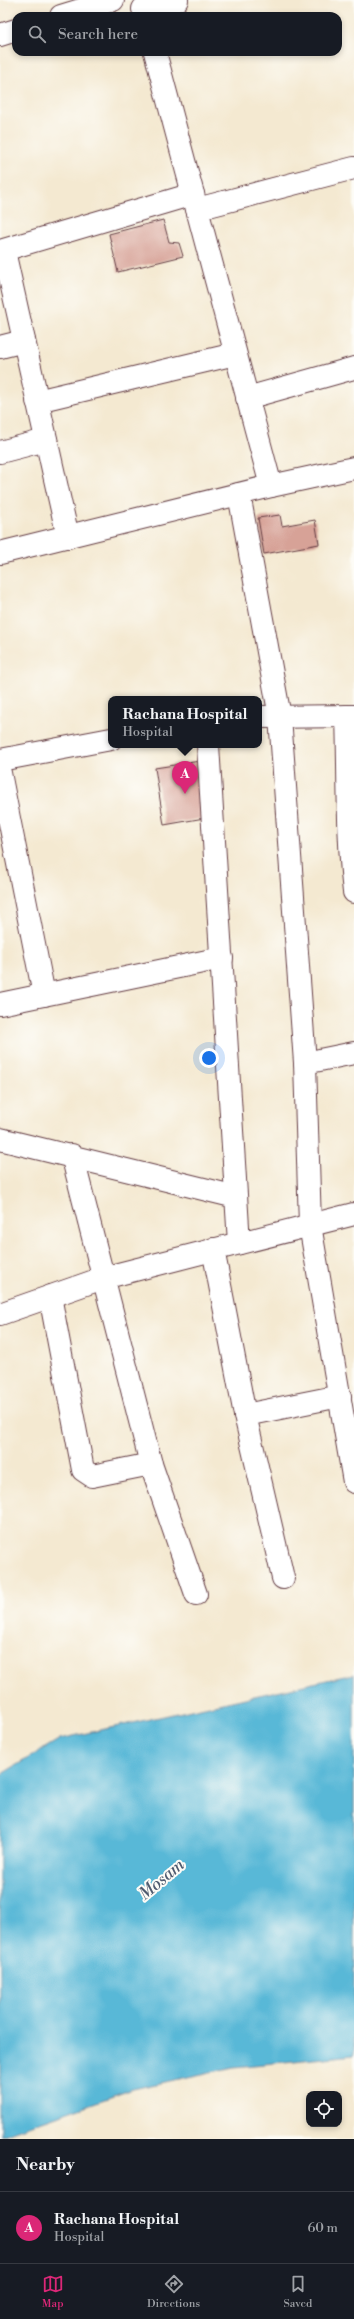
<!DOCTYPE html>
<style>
:root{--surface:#171b24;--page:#20242c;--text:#f1f3f6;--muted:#9ea1a6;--line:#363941;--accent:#db2777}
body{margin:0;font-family:"Libre Bodoni",serif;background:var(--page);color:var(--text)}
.controls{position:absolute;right:12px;bottom:12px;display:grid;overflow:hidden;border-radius:8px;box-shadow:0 2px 6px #0003}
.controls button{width:36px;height:36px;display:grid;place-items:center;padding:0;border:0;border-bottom:1px solid var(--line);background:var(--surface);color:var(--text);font:20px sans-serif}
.you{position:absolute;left:209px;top:1058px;width:14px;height:14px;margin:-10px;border:3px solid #fff;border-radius:50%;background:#1a73e8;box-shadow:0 0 0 6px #1a73e833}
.badge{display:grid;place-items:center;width:26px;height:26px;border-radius:50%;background:var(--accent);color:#fff;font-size:13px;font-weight:700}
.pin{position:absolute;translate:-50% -33px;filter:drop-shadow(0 1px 2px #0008)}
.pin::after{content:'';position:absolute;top:21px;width:14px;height:12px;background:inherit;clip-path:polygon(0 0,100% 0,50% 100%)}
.popup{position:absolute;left:108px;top:696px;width:154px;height:52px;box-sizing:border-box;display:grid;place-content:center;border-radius:8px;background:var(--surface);filter:drop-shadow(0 1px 3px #0005);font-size:13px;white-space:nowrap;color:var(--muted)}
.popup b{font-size:15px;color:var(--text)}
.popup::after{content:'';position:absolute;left:50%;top:100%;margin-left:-8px;border:8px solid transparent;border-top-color:var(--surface)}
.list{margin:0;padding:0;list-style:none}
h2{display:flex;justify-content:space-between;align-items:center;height:52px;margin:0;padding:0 16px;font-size:17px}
h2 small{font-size:13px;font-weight:400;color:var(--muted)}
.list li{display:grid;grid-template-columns:26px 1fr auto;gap:12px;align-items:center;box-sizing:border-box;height:72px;padding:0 16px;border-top:1px solid var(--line)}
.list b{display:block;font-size:15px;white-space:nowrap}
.list p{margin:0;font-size:13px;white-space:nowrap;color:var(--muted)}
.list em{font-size:13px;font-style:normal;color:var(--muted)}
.icon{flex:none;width:22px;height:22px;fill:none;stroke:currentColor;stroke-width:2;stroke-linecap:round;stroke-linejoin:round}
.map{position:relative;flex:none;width:354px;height:2139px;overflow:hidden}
.search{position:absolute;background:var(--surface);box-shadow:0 2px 6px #0003;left:12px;right:12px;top:12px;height:44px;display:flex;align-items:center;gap:10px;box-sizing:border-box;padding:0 14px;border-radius:12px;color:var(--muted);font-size:15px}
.sheet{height:124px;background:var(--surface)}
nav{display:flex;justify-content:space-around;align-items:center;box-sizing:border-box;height:56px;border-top:1px solid var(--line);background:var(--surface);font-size:11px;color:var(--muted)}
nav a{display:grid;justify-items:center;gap:2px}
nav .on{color:var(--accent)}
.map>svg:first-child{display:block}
.water{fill:#59b8d7;stroke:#526c81}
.building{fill:#d7a297}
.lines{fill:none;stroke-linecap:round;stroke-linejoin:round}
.minor-casing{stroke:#643d44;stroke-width:24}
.minor{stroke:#fff;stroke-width:22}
.labels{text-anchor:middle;stroke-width:4;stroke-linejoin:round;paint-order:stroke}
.water-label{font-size:17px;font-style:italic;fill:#505c70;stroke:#fdfcf7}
</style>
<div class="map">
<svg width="354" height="2139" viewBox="0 0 354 2139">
<rect width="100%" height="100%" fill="#fdfcf7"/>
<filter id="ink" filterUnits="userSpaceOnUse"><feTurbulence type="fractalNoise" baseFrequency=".025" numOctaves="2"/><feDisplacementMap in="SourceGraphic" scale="8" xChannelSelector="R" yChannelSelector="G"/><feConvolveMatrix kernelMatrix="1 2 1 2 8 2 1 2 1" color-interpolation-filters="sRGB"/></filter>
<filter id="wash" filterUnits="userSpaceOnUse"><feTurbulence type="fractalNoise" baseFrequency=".012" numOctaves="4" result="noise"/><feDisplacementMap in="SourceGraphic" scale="16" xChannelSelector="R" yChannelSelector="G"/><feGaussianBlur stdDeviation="0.9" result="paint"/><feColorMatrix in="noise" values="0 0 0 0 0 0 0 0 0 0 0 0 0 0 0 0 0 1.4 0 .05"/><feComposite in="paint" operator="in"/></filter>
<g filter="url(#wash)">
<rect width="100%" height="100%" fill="#f4e9d1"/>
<!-- water -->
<path class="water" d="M354 1674V2055L234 2067 133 2089 0 2136V1775L60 1739Z"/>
<g id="blocks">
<!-- building -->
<g class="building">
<path d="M163 220 169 242 179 243 183 256 118 272 109 234Z"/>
<path d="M280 515 282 526 315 520 319 544 264 554 258 518Z"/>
<path d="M200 761 210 817 164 825 155 768Z"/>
</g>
</g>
</g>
<g filter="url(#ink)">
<use href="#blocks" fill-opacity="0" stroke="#643d44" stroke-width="1"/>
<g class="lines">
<!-- minor casing -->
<g class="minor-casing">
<g id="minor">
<path d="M143 9 177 0"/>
<path d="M61 16 113 0"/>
<path d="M0 35 16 30"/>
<path d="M197 209 354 168"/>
<path d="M0 251 193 194"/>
<path d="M4 251 68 537"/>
<path d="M0 347 24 341"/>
<path d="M247 398 354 368"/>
<path d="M37 401 235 354"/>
<path d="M0 452 46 440"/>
<path d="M271 486 354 468"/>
<path d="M239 494 280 717 305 1063 310 1225 354 1482"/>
<path d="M0 553 271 486 155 52"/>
<path d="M347 716C349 775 347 834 354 892"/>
<path d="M259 717 354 716"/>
<path d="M208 745 239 1243"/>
<path d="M0 760 111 739"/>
<path d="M0 773 44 995"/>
<path d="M0 1004 222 958"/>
<path d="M305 1063 354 1053"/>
<path d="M0 1139 236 1197"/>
<path d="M72 1155 151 1464 196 1594"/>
<path d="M213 1249 245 1415 283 1578"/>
<path d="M50 1296 83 1470 92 1476 151 1464"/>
<path d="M0 1314 103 1278 354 1214"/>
<path d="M245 1415 340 1396"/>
</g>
</g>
<!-- minor -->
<use href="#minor" class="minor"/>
</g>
</g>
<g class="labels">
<!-- water labels -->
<g class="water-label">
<text transform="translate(161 1879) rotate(-40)" y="6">Mosam</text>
</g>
</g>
</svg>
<div class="controls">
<button><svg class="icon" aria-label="locate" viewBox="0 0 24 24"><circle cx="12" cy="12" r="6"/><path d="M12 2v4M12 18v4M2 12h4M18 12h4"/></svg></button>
</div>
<div class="you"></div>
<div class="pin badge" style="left:185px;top:794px">A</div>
<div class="popup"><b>Rachana Hospital</b>Hospital</div>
<div class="search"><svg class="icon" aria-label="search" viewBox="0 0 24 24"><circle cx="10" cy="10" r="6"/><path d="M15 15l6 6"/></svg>Search here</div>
</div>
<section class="sheet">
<h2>Nearby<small></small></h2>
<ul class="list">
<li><span class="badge">A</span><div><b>Rachana Hospital</b><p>Hospital</p></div><em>60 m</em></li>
</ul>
</section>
<nav>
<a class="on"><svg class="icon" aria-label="map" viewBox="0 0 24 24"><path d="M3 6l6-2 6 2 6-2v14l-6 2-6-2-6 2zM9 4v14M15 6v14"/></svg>Map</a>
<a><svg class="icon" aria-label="directions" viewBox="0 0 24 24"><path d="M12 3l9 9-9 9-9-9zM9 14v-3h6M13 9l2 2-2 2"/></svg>Directions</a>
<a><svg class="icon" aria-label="saved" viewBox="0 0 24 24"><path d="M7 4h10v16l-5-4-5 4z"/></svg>Saved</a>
</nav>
